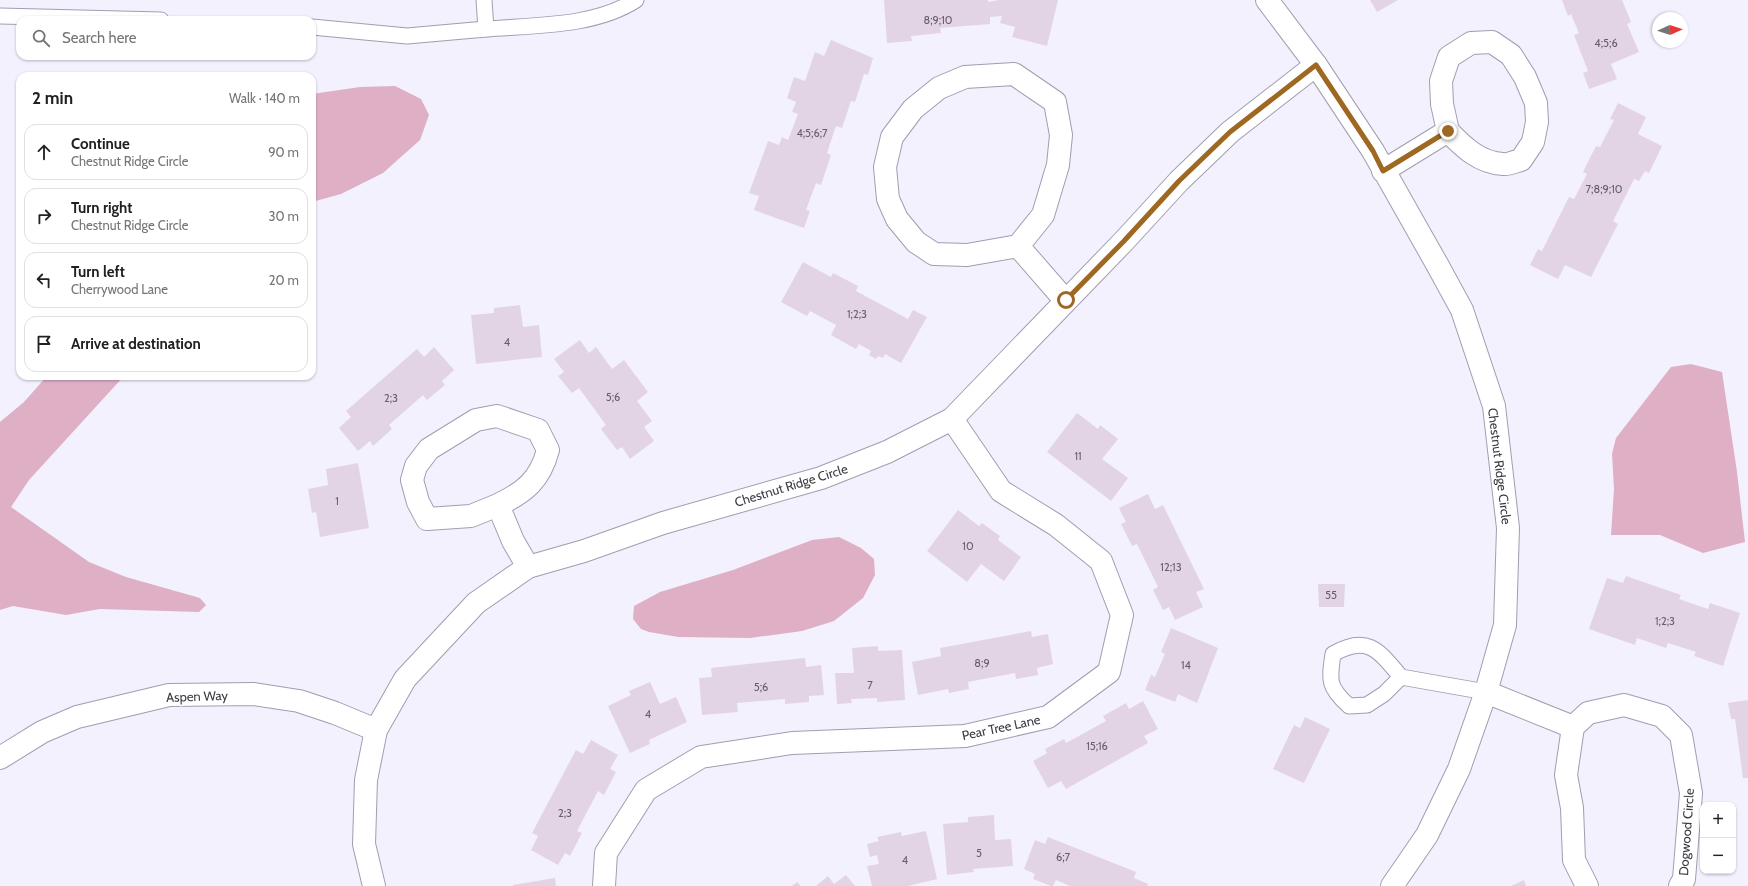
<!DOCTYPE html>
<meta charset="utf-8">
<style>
:root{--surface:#fff;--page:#f6f6f6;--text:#202124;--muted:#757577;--line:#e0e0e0}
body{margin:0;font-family:Cabin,sans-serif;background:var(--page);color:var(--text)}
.controls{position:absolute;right:12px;bottom:12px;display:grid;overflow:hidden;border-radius:8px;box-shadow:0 1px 3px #0004}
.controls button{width:36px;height:36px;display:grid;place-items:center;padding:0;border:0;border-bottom:1px solid var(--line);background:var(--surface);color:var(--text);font:20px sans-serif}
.compass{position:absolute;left:1652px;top:12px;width:36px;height:36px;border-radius:50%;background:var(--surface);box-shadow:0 1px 3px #0004;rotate:87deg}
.stop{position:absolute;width:12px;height:12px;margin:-9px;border:3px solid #9e6722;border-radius:50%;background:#fff}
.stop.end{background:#9e6722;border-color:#fff;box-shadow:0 1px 4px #0008}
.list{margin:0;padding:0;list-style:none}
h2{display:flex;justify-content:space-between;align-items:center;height:52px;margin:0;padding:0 16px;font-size:17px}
h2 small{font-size:13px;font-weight:400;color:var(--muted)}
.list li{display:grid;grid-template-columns:26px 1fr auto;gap:12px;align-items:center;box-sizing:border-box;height:56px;margin:0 8px 8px;padding:0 8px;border:1px solid var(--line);border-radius:12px}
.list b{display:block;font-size:15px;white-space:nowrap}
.list p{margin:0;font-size:13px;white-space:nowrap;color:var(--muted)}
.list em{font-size:13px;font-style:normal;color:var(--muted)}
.icon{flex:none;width:22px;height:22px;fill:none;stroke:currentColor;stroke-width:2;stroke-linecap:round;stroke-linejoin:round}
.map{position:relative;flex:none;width:1748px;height:886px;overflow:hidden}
.search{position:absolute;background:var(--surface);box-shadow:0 1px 3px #0004;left:16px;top:16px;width:300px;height:44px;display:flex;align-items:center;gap:10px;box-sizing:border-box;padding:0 14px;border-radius:12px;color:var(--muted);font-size:15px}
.panel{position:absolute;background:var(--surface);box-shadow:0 1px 3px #0004;left:16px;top:72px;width:300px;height:308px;border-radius:12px}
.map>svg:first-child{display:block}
.green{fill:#dfafc6}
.building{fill:#e3d4e5}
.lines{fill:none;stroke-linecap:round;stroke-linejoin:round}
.service-casing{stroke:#a19db0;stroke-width:17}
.minor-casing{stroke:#a19db0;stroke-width:24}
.service{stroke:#fff;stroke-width:15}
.minor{stroke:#fff;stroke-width:22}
.route{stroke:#9e6722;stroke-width:5}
.labels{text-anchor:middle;stroke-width:3.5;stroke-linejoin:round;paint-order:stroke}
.number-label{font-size:11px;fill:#66606b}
.street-label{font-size:13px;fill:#3c3a42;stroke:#fff}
</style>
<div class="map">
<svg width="1748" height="886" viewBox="0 0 1748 886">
<rect width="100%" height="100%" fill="#f3f1fd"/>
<!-- green -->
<g class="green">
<path d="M395 86 421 99 429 115 420 140 383 173 341 194 312 202V94L360 87Z"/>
<path d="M1691 364 1722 372 1737 472 1745 542 1703 553 1660 535H1611L1614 489 1612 454 1616 438 1671 367Z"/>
<path d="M47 376H124L29 480 11 507 89 562 126 577 200 598 206 605 199 612 100 609 66 615 13 606 0 610V422L24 402Z"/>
<path d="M839 537 861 548 874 559 875 575 863 598 834 621 802 631 750 638 678 637 649 632 641 629 633 619 634 606 660 592 733 570 812 540Z"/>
</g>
<!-- building -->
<g class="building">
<path d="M884 0H988V2L999 0H1058L1047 46 1012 37 1015 27 1000 23 1002 16 990 17V24L940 28 941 33 911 36 912 41 887 43Z"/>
<path d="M1370 0H1398L1377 12Z"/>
<path d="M1562 0H1622L1631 22 1627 24 1639 52 1611 64 1617 79 1589 89 1583 73 1588 71 1574 35 1579 33 1571 14 1568 16Z"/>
<path d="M831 40 873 58 868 75 864 74 855 102 851 101 842 128 836 126 827 153 831 155 821 185 816 183 806 210 810 211 804 228 754 210 759 196 749 193 768 141 779 145 782 137 788 140 798 114 792 112 796 102 787 98 794 77 805 81 815 52 824 56Z"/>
<path d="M1618 103 1646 117 1638 134 1662 146 1649 173 1645 171 1639 181 1634 179 1613 221 1618 224 1591 277 1565 265 1558 279 1530 265 1538 249 1542 251 1569 197 1574 199 1587 174 1583 172 1596 146 1600 147 1614 120 1610 119Z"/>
<path d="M803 262 831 277 833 273 858 286 856 291 908 319 913 310 927 317 901 363 885 354 883 358 878 356 876 359 869 355 871 351 859 344 856 349 831 335 836 325 810 311 807 316 781 302Z"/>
<path d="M520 305 523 327 539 325 542 357 476 364 471 315 494 313V308Z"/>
<path d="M580 340 589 353 596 347 612 369 624 360 648 392 637 401 652 421 644 427 654 441 630 459 622 447 617 450 601 429 606 425 579 388 572 393 558 376 564 372 554 359Z"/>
<path d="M434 347 454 370 442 381 445 385 427 400 423 395 389 425 392 429 373 446 370 441 358 451 339 428 351 417 346 411 417 349 424 357Z"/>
<path d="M1077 413 1098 429 1100 425 1118 439 1102 459 1128 478 1111 501 1047 452Z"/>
<path d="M358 463 369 528 320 537 316 512 312 513 308 489 328 485 326 469Z"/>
<path d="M1148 494 1155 509 1163 505 1204 589 1196 592 1203 607 1175 620 1169 607 1163 610 1153 590 1158 587 1137 544 1132 546 1121 524 1126 522 1119 508Z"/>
<path d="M958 510 979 526 982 523 1000 536 998 540 1021 557 1004 581 981 564 967 582 927 551Z"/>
<path d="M1626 576 1681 595 1679 599 1708 609 1710 603 1740 613 1723 666 1694 656 1696 652 1668 643 1666 648 1637 638 1635 645 1589 629 1607 578 1623 583Z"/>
<path d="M1318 584H1345L1344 607H1319Z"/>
<path d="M1171 628 1218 648 1197 703 1178 694 1175 702 1145 690 1151 675 1155 677 1165 654 1161 652Z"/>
<path d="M1031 631 1032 637 1048 634 1053 664 1037 668 1038 675 1016 679 1015 673 968 682 969 689 949 693 948 689 918 695 912 662 941 656 940 648Z"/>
<path d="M878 646V651L902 650 905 700 877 702V698L851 699 852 703 837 704 835 673H854L852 648Z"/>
<path d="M805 658 806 667 821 665 824 695 809 696V702L785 704V699L737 703 738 712 702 715 699 678 712 677 711 668Z"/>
<path d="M650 682 660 704 676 697 687 722 649 740 650 744 630 753 608 706 631 695 629 691Z"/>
<path d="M1748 700V778H1743L1735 719H1731L1728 703Z"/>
<path d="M1143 701 1158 729 1144 736 1148 743 1066 789 1061 781 1048 788 1033 761 1047 753 1045 749 1064 739 1066 743 1106 721 1103 716 1126 703 1129 709Z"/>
<path d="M1305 717 1330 729 1304 783 1273 769 1294 725 1300 728Z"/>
<path d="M591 740 618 755 610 769 616 772 604 795 598 791 577 831 582 833 570 856 565 853 558 865 531 850 538 836 532 833 576 750 583 754Z"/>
<path d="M994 815 995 840 1011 839 1013 866 973 869 974 872 947 875 943 824 968 822V817Z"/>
<path d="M926 831 937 879 908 886H872L867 866 879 864 877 855 870 857 867 844 879 841 877 837 901 832 902 836Z"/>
<path d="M1048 837 1136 872 1134 878 1148 884 1147 886H1070L1056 880 1053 886H1051L1033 879 1035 874 1024 869 1035 840 1045 844Z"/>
<path d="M846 875 855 886H816L828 876 834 884Z"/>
<path d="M555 878 556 886H513V885Z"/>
<path d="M1524 880 1526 886H1511Z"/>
<path d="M797 882 801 886H792Z"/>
</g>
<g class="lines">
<!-- service casing -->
<g class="service-casing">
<g id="service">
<path d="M484 0 486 29C535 25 594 27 636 0"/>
<path d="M0 16 161 20"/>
<path d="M312 27 407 36 486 29"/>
<path d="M1401 677C1379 651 1368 634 1333 654 1329 681 1328 687 1349 706L1367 705 1384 694 1401 677 1486 692"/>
</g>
</g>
<!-- minor casing -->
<g class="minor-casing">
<g id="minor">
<path d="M1267 0 1316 65 1373 151 1438 266 1462 310 1494 406 1508 528 1505 625 1486 692 1459 769 1427 835 1392 886"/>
<path d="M1383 171 1448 131 1442 104 1441 81 1449 57 1471 43 1492 42 1511 55 1525 77 1536 103 1537 122 1533 142 1521 160C1516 161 1508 165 1503 164 1480 163 1463 147 1448 131"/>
<path d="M1018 246 967 255 934 254 916 242 897 219 888 199 885 167 892 137 913 109 939 88 965 77 1014 74 1055 102 1061 135 1058 165 1043 215 1018 246 1065 300"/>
<path d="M498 505C525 492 540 480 548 450L538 430 497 416 476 420 429 449 416 466 412 480 418 502 427 519 471 516 498 505 513 541 528 567"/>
<path d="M1486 692 1573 727"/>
<path d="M0 758 42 732 77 717 169 695 254 694 299 701 335 713 376 730"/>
<path d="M374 886 364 844 366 780 376 730 405 679 476 603 528 567 584 551 663 523 821 478 887 452 952 419 1124 241 1179 181 1230 132 1316 65"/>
<path d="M604 886 606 853 646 790 701 757 792 743 965 736 1048 717 1109 672 1122 615 1101 561 1056 525 1001 491 952 419"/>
<path d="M1587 886 1574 860 1572 808 1566 775 1573 727 1588 713 1624 705 1662 716 1681 735 1691 793 1684 879 1680 886"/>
</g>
</g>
<!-- service -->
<use href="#service" class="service"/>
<!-- minor -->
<use href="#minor" class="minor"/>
</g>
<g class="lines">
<!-- route -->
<path class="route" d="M1066 300 1124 241 1179 181 1230 132 1316 65 1373 151 1383 171 1448 131"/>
</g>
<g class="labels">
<!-- number labels -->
<g class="number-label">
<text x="938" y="24">8;9;10</text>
<text x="1606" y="47">4;5;6</text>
<text x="812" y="137">4;5;6;7</text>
<text x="1604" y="193">7;8;9;10</text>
<text x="857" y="318">1;2;3</text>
<text x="507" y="346">4</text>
<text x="613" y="401">5;6</text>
<text x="391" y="402">2;3</text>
<text x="1078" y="460">11</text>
<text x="337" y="505">1</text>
<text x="968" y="550">10</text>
<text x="1171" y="571">12;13</text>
<text x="1331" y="599">55</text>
<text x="1665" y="625">1;2;3</text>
<text x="982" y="667">8;9</text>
<text x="1186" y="669">14</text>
<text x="870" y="689">7</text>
<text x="761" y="691">5;6</text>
<text x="648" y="718">4</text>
<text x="1097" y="750">15;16</text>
<text x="565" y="817">2;3</text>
<text x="979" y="857">5</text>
<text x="1063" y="861">6;7</text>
<text x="905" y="864">4</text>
</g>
<!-- street labels -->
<g class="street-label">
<text transform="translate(1500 466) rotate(83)" y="5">Chestnut Ridge Circle</text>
<text transform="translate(791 485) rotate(-17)" y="5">Chestnut Ridge Circle</text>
<text transform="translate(197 696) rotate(-2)" y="5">Aspen Way</text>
<text transform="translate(1001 727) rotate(-12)" y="5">Pear Tree Lane</text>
<text transform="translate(1686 832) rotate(-86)" y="5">Dogwood Circle</text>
</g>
</g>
</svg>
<div class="controls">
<button>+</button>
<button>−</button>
</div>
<svg class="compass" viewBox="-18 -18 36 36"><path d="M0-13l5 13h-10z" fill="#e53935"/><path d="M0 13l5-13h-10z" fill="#757577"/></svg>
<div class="stop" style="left:1066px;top:300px"></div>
<div class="stop end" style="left:1448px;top:131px"></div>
<div class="search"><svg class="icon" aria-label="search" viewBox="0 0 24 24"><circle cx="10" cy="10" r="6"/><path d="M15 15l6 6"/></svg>Search here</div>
<section class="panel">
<h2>2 min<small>Walk · 140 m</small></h2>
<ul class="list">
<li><svg class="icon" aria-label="ahead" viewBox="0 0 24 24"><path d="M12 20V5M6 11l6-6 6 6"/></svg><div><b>Continue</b><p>Chestnut Ridge Circle</p></div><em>90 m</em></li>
<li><svg class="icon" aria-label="right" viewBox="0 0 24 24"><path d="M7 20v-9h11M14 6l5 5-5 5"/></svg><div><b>Turn right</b><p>Chestnut Ridge Circle</p></div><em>30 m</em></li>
<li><svg class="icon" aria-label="left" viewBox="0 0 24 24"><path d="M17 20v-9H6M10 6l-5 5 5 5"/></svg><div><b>Turn left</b><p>Cherrywood Lane</p></div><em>20 m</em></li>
<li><svg class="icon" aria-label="arrive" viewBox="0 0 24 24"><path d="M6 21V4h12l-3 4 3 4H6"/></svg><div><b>Arrive at destination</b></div></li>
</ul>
</section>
</div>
